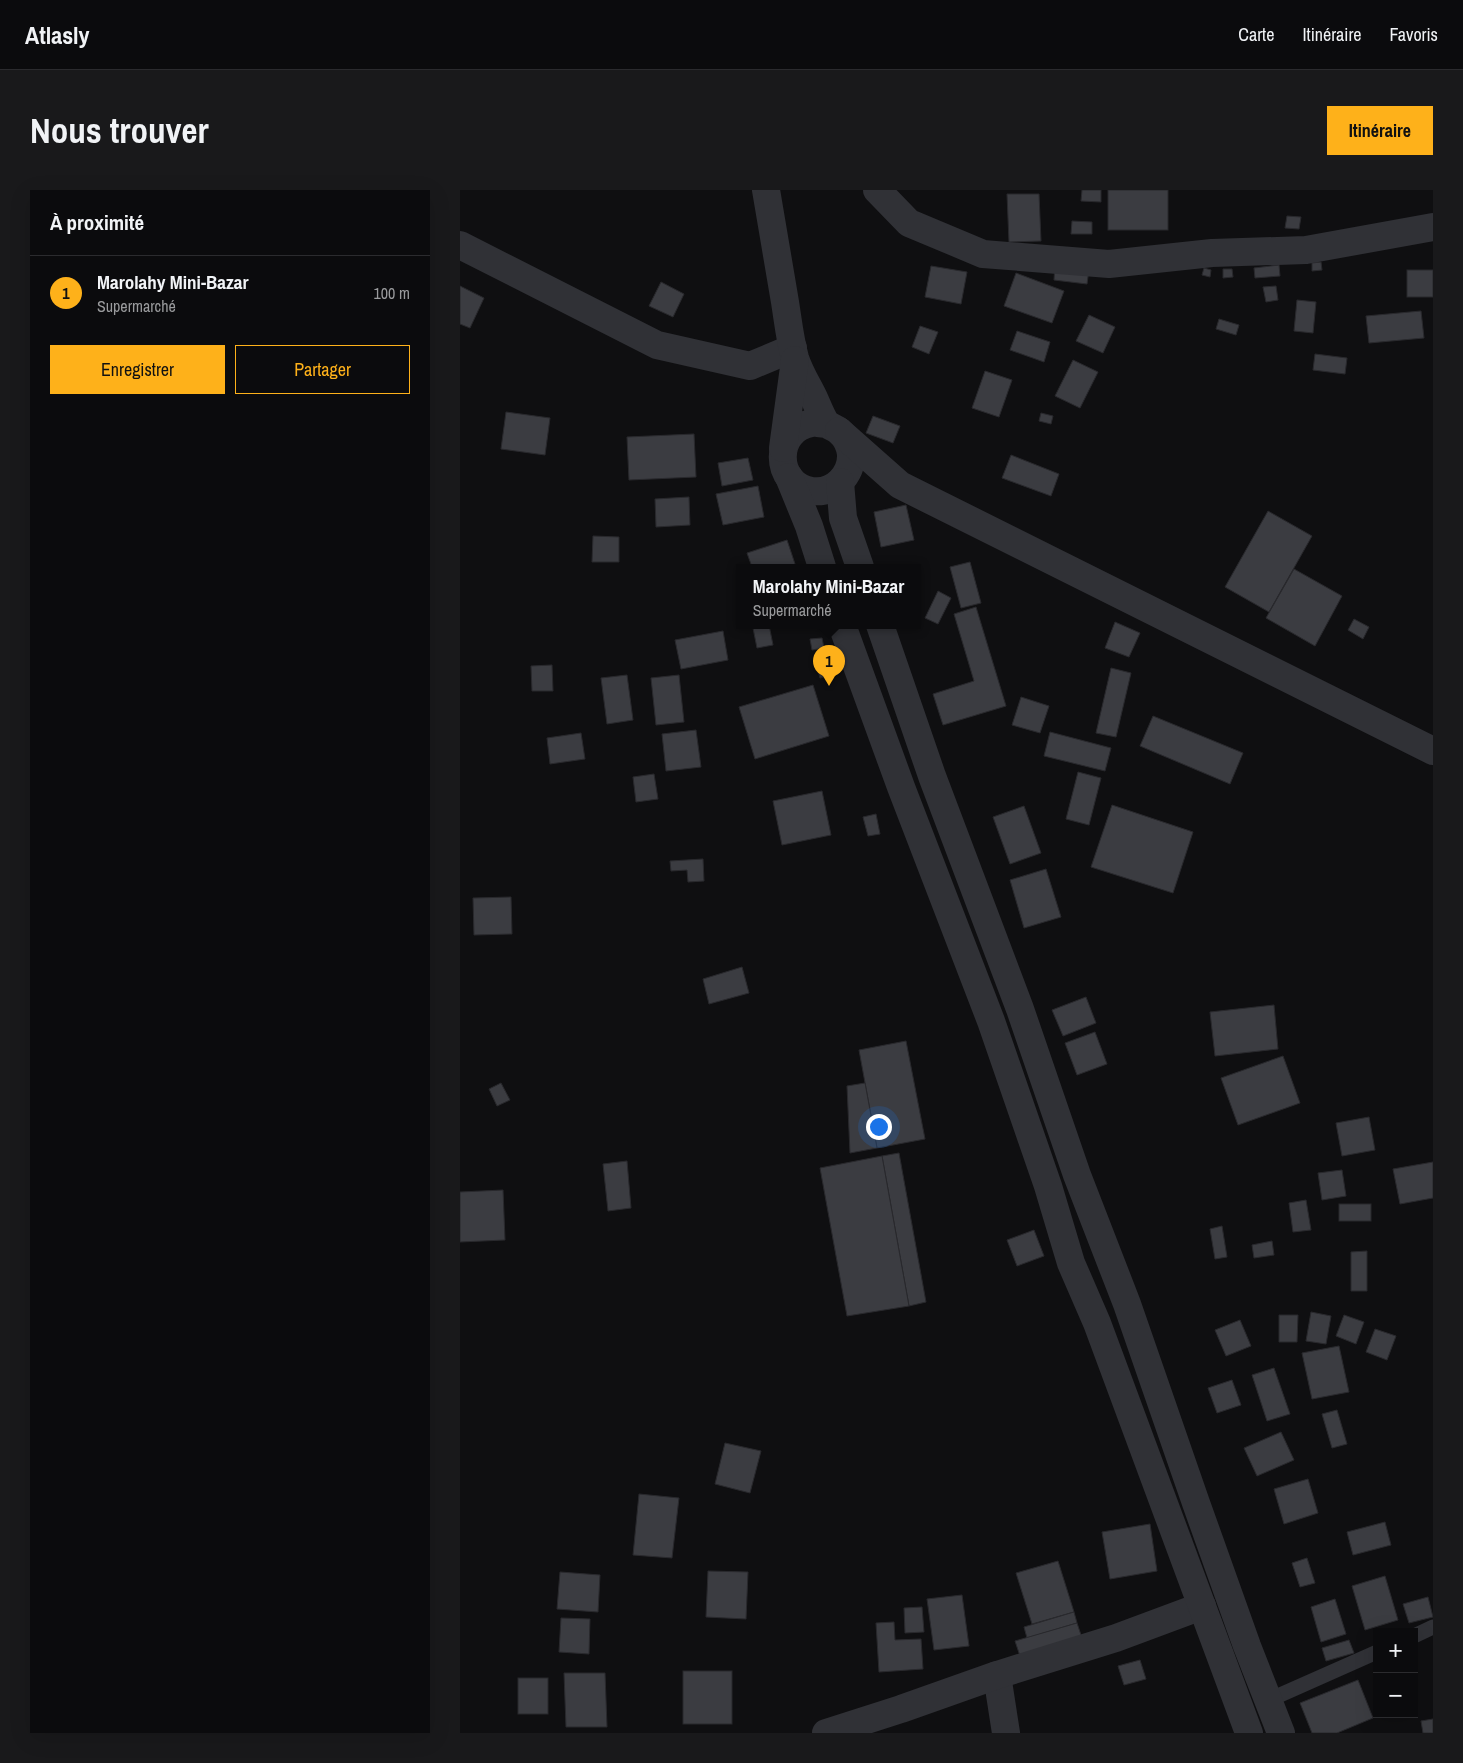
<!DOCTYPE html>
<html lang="fr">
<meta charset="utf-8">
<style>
:root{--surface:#0b0b0d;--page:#19191b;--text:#f1f3f6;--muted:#9a9b9d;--line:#2b2b2e;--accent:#feb11a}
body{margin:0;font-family:"Archivo Narrow",sans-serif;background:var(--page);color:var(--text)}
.controls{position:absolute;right:15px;bottom:15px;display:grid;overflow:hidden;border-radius:0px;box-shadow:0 5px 20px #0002}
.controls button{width:45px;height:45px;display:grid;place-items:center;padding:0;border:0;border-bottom:1px solid var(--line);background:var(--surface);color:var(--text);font:25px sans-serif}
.you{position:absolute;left:418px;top:936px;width:18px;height:18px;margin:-12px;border:4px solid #fff;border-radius:50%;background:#1a73e8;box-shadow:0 0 0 8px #1a73e833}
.badge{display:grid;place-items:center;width:32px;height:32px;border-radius:50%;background:var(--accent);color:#111;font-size:16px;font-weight:700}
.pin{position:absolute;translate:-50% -41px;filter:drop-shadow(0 1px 2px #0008)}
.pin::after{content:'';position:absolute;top:26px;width:18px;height:15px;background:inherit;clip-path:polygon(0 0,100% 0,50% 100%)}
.popup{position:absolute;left:276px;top:374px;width:185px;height:65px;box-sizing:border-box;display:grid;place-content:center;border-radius:0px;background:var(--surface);filter:drop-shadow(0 1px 4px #0005);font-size:16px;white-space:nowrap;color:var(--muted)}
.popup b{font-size:19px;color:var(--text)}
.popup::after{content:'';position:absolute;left:50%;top:100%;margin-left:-10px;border:10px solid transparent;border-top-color:var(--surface)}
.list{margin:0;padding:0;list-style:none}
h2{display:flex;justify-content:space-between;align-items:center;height:65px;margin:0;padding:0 20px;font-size:21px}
h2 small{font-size:16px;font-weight:400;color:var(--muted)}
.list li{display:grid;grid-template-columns:32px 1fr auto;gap:15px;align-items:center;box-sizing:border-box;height:75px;padding:0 20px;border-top:1px solid var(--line)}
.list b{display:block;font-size:19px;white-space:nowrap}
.list p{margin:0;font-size:16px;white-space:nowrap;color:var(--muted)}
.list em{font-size:16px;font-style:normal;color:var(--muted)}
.actions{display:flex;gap:10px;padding:15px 20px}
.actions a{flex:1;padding:11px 0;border:1px solid var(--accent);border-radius:0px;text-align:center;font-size:18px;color:var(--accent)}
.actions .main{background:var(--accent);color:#111}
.map{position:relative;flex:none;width:973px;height:1543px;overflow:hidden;border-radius:0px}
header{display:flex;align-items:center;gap:30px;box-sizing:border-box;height:70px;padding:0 25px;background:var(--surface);border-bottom:1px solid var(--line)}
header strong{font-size:24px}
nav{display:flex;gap:28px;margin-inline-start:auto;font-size:18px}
.intro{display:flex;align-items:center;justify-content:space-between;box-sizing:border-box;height:120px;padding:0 30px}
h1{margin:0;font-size:35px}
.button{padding:12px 22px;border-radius:0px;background:var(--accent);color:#111;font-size:18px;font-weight:700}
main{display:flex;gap:30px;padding:0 30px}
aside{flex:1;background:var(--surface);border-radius:0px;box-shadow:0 5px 20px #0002}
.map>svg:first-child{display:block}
.building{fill:#3b3c41;stroke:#29292d}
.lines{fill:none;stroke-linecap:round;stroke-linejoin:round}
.service{stroke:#303136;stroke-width:15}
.minor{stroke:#303136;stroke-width:28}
.tertiary{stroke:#303136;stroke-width:28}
</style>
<header>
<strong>Atlasly</strong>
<nav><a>Carte</a><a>Itinéraire</a><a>Favoris</a></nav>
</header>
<div class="intro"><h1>Nous trouver</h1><a class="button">Itinéraire</a></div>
<main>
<aside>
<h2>À proximité<small></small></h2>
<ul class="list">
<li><span class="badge">1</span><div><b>Marolahy Mini-Bazar</b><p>Supermarché</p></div><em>100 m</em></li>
</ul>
<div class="actions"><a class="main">Enregistrer</a><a>Partager</a></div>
</aside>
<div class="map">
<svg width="973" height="1543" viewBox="0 0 973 1543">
<rect width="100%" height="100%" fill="#0f0f11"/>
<!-- building -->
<g class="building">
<path d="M622 0H641V12L621 11Z"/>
<rect x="648" y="0" width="60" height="40"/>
<path d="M547 4H579L581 51 549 52Z"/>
<path d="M827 26 841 27 839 39 825 38Z"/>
<path d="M612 31 632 32V44H611Z"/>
<path d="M861 72 862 80 852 81V73Z"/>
<path d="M595 75 629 79 627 94 594 90Z"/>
<path d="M819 75 820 86 795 88 794 78Z"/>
<path d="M471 76 507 82 501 114 465 107Z"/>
<path d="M744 78 751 80 750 87 742 85Z"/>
<path d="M763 79H772L773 87 763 88Z"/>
<rect x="947" y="80" width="26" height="27"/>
<path d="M556 83 604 101 592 133 544 116Z"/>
<path d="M201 92 224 104 213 127 189 116Z"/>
<path d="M0 96 24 108 10 138 0 134Z"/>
<path d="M816 96 818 110 806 112 803 97Z"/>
<path d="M837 110 856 112 853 143 834 141Z"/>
<path d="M961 121 964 148 909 153 906 126Z"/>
<path d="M629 125 655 137 643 163 616 151Z"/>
<path d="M759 129 779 135 776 145 756 139Z"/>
<path d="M460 136 478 142 469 164 452 157Z"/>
<path d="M557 141 590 152 584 172 550 160Z"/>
<path d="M855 164 887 168 885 184 853 180Z"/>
<path d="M613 170 638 182 620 218 595 206Z"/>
<path d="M525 181 552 190 539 227 512 218Z"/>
<path d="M46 222 90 228 85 265 41 259Z"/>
<path d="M581 223 593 226 591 234 579 231Z"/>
<path d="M413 226 440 236 433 253 406 243Z"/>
<path d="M234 244 236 287 169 290 167 247Z"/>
<path d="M551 265 599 284 591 306 542 288Z"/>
<path d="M288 268 293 290 262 296 258 273Z"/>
<path d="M298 296 304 327 263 335 256 304Z"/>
<path d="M229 307 230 335 196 337 195 309Z"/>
<path d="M446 315 454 350 421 357 414 322Z"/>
<path d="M808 321 852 346 809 422 765 397Z"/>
<path d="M133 346 159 347V372H132Z"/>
<path d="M327 350 336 377H292L287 363Z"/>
<path d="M510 372 521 413 501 418 490 377Z"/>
<path d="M834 379 882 406 855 456 806 428Z"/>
<path d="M478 401 491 408 478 434 465 428Z"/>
<path d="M516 417 546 516 483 535 473 504 514 491 494 424Z"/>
<path d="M894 429 909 437 903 449 888 440Z"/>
<path d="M655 432 680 443 669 467 645 458Z"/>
<path d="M309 435 313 455 297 458 293 438Z"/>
<path d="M263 441 268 470 221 479 215 450Z"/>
<path d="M362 448 364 458 352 460 350 449Z"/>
<path d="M367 467 372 485 360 488 355 470Z"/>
<path d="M92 475 93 501H72L71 476Z"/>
<path d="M651 478 671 483 656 547 636 543Z"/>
<path d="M167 485 173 530 147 534 141 488Z"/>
<path d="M219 485 224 532 196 535 191 488Z"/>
<path d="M353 495 369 546 295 569 279 517Z"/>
<path d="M561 507 589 516 580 543 552 535Z"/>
<path d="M693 526 783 563 770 594 680 556Z"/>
<path d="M236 540 241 577 206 581 202 544Z"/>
<path d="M590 542 651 558 645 581 584 566Z"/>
<path d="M121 543 125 569 90 574 87 548Z"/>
<path d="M618 582 641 588 629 635 606 629Z"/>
<path d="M194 584 198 609 176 612 173 587Z"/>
<path d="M362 601 371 645 322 655 313 611Z"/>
<path d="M652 615 733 642 713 703 631 677Z"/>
<path d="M564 616 581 663 550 674 533 627Z"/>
<path d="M416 624 420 644 408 646 403 627Z"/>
<path d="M243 669 244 691 228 692 227 680 211 681 210 671Z"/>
<path d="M586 679 601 727 564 738 550 690Z"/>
<path d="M51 707 52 744 14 745 13 708Z"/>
<path d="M282 777 289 803 249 814 243 789Z"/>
<path d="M626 807 636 833 603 846 592 820Z"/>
<path d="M814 815 818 859 755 866 750 822Z"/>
<path d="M635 842 647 874 617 885 605 853Z"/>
<path d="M446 851 465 949 417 958 399 860Z"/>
<path d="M823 866 840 913 778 935 761 888Z"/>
<path d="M41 893 50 910 37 916 29 899Z"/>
<path d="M405 893 417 958 390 963 387 896Z"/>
<path d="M909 927 915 960 882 966 876 933Z"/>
<path d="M439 963 466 1112 449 1116 422 966Z"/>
<path d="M422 966 449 1116 387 1126 360 978Z"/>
<path d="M167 971 171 1018 148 1021 143 974Z"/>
<path d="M973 972V1008L940 1014 933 979Z"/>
<path d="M882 980 886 1006 862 1010 858 983Z"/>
<path d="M43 1000 45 1050 0 1052V1002Z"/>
<path d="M846 1010 851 1040 833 1042 829 1013Z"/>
<rect x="879" y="1014" width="32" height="17"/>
<path d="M762 1036 767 1067 755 1069 750 1039Z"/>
<path d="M574 1040 584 1066 557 1076 547 1050Z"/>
<path d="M812 1051 814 1065 794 1068 792 1055Z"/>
<path d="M907 1061V1101H891V1062Z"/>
<path d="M851 1122 871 1126 866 1154 846 1151Z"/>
<path d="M819 1125H838L837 1152H819Z"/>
<path d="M884 1125 904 1132 896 1154 876 1146Z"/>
<path d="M780 1130 791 1156 766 1166 755 1140Z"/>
<path d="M915 1139 936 1146 927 1170 906 1162Z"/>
<path d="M879 1156 889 1202 852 1209 842 1163Z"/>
<path d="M814 1178 830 1224 807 1231 792 1185Z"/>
<path d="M772 1190 781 1215 757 1223 748 1198Z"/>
<path d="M877 1220 887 1254 872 1258 862 1224Z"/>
<path d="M821 1242 834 1270 797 1286 784 1258Z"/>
<path d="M265 1253 301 1261 290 1303 255 1294Z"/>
<path d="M848 1289 858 1323 824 1334 814 1299Z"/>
<path d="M179 1304 219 1308 212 1368 173 1365Z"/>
<path d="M925 1332 931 1355 893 1365 887 1342Z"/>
<path d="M690 1334 697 1381 650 1389 642 1342Z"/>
<path d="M847 1368 855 1393 840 1397 832 1373Z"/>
<path d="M598 1371 614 1422 572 1434 556 1383Z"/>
<path d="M248 1381 288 1382 286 1429 246 1427Z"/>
<path d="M100 1382 140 1385 138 1422 97 1419Z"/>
<path d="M925 1386 938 1430 905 1440 892 1396Z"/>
<path d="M502 1405 509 1456 474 1460 467 1409Z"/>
<path d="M968 1407 973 1427 949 1433 943 1414Z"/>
<path d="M875 1409 886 1444 861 1452 851 1417Z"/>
<path d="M462 1417 464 1442 445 1443 444 1418Z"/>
<path d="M614 1422 617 1433 567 1448 564 1437Z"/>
<path d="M101 1428 130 1429 129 1464 99 1462Z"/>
<path d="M434 1432 435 1450 461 1449 463 1479 419 1482 416 1433Z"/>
<path d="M617 1433 622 1448 560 1466 555 1451Z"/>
<path d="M889 1450 894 1463 866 1471 862 1458Z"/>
<path d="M680 1470 686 1489 664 1495 658 1476Z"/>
<rect x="223" y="1481" width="49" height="53"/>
<path d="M104 1483H145L147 1537H106Z"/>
<rect x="58" y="1488" width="30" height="36"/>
<path d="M898 1490 913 1528 877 1543H852L840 1513Z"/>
<path d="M973 1529V1543H963L961 1531Z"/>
</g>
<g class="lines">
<!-- service -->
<g class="service">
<path d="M954 1446 973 1437"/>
<path d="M809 1510 917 1462"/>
</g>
<!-- minor -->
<g class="minor">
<path d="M417 0 449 33 523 64 649 74 752 63 846 60 973 37"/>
<path d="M0 55 197 155 290 176 333 158"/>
<path d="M537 1485 546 1543"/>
<path d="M366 1543 441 1519 537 1485 656 1448 742 1416"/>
</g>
<!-- tertiary -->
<g class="tertiary">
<path d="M306 0C312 37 319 75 325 112 328 131 330 150 335 168 339 181 347 194 353 206 357 214 361 226 366 233 370 237 376 238 379 241 386 247 390 256 391 264 392 285 374 304 352 301 313 295 313 239 352 233 356 232 362 234 367 234"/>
<path d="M379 241 440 295 973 561"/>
<path d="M323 258 335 170"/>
<path d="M329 287 349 336 362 377"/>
<path d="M380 292 383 328 400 377"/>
<path d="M382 435 441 597 531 831 588 996 611 1073 637 1133 789 1543"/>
<path d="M420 435 472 586 560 819 617 985 667 1114 736 1313 787 1456 821 1543"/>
</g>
</g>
</svg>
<div class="controls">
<button>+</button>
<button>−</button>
</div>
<div class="you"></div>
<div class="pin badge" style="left:369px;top:496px">1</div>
<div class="popup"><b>Marolahy Mini-Bazar</b>Supermarché</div>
</div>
</main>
